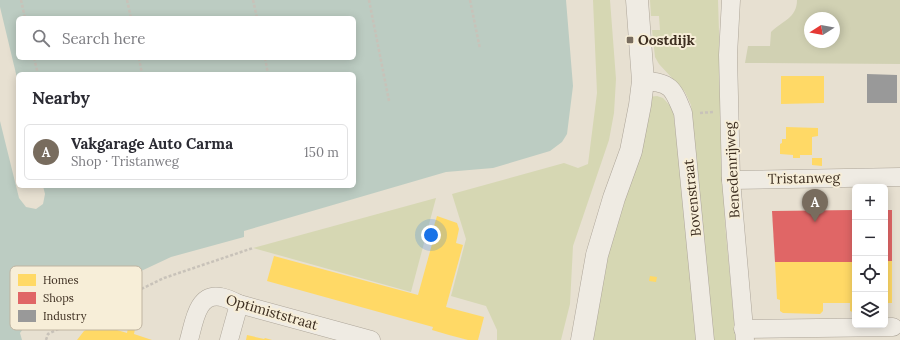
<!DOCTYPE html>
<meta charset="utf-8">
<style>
:root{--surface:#fff;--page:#f2f2f3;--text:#2b2b33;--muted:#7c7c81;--line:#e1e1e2;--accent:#786c5e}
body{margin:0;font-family:Lora,serif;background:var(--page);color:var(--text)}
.controls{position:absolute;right:12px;bottom:12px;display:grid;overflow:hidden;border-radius:6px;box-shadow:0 2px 10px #0003}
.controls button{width:36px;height:36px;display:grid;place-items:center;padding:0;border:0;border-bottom:1px solid var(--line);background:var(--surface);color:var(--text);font:20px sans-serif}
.compass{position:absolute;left:804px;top:12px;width:36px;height:36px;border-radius:50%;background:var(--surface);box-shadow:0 2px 10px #0003;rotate:259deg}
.you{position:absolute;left:431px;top:235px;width:14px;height:14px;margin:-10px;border:3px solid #fff;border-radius:50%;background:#1a73e8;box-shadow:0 0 0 6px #1a73e833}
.badge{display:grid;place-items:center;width:26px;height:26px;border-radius:50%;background:var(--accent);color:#fff;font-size:13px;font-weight:700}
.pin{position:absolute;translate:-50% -33px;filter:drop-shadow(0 1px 2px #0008)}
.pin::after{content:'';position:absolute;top:21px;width:14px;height:12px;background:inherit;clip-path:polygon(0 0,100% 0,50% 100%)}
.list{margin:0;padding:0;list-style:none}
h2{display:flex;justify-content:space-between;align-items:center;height:52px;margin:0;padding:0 16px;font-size:17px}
h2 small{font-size:13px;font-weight:400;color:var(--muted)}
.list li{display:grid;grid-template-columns:26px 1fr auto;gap:12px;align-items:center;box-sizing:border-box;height:56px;margin:0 8px 8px;padding:0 8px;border:1px solid var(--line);border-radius:6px}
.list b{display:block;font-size:15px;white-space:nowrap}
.list p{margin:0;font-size:13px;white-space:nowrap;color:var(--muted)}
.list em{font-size:13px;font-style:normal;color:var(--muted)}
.icon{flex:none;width:22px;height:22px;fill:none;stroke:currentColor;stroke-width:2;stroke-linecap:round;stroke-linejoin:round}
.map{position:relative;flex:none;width:900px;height:340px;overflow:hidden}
.search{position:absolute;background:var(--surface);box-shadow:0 2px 10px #0003;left:16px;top:16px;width:340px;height:44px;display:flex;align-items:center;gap:10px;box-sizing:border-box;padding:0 14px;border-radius:6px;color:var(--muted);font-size:15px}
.panel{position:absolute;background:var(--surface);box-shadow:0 2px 10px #0003;left:16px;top:72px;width:340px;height:116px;border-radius:6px}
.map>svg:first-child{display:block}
.green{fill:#d6d7b3}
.cemetery{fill:#d1d1b3;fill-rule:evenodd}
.water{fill:#bcccc2;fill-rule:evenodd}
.homes{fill:#ffd966}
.shops{fill:#e06666}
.industry{fill:#999}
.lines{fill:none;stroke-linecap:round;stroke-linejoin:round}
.minor-casing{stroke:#ada599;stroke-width:19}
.tertiary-casing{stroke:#ada599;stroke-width:23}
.path{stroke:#c8c2b9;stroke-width:2.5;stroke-dasharray:3 2;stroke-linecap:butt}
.minor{stroke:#efebe3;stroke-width:18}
.tertiary{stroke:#efebe3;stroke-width:22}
.poi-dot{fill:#786c5e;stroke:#f7eed8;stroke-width:1.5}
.labels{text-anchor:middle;stroke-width:4;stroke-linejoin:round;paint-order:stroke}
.poi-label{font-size:14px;font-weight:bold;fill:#3d2e20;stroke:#f7eed8;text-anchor:start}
.street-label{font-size:14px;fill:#3d2e20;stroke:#f7eed8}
.key{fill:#f7eed8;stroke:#bfb4a1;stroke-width:1}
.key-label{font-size:11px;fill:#3d2e20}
</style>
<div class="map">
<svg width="900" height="340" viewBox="0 0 900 340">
<rect width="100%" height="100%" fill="#e7e0d1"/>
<!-- green -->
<g class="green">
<path d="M593 0H610L616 79 614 113 609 140 573 246 570 304 561 340H497V330L486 306 451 296 466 239 452 194 564 163 578 168 588 164 597 93Z"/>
<path d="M650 0H718L725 224 736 340H710L691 105 685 92 659 64 655 57 652 30H660L659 16H651Z"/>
<path d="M657 96 663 98 673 109 700 340H592L606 259 648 97Z"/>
<path d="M436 198 411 292 253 248Z"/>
</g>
<!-- cemetery -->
<path class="cemetery" d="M797 0H900V64L745 63 748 46H770L771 32C782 21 797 18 797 0ZM810 18H834V42H810Z"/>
<!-- water -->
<path class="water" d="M0 0H566L573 86 567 134 562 142 550 151 493 168 446 172 244 231V237L171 257 26 325 20 333 22 340H0V121L19 198 26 207 36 209 43 204 45 194 43 186H354V74H18V82L0 7ZM18 18H354V58H18Z"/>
<!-- homes -->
<g class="homes">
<path d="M781 76H824V103L781 104Z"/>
<path d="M786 127 818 128V136L812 137V155H800V158H793V155L780 154V144L782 143V139H786Z"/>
<path d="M812 158H822V166L812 165Z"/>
<path d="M437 216 457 223 459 229 456 243 463 245 446 307 484 317 478 340H468L449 335 432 330 433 327 267 281 274 256 418 295 437 226H434Z"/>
<rect x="885" y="261" width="7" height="42"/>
<path d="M775 262H855V313L850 311V303H823V311L820 314 783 313 780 311V300L777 299Z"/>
<path d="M650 276 657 277 656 282 649 281Z"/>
<path d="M97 324 127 333 128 328 132 327 135 329 134 334 152 340H77L84 331Z"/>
<path d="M247 335 264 339 265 338 272 340H246Z"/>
</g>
<!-- shops -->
<g class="shops">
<path d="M855 210V262H775L772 211Z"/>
<rect x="885" y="210" width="7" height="51"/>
</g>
<!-- industry -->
<path class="industry" d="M867 74 897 75V103H867Z"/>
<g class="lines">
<!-- minor casing -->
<g class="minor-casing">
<g id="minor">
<path d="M731 0 728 55 731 180 745 340"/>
<path d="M643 81C671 82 673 88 683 113L705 340"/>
<path d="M731 180 900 177"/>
<path d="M743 329 893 327"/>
<path d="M189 340C194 323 197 292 221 297 227 298 233 301 239 304L371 340"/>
<path d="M229 340 239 304"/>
</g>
</g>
<!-- tertiary casing -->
<g class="tertiary-casing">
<path id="tertiary" d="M582 340 597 255 614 198 631 151 640 105 643 81 637 0"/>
</g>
<!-- path -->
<g class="path">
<path d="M21 0 25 18"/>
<path d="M127 0 131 18"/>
<path d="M253 0 257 18"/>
<path d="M369 0 389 101"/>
<path d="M470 0 480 49"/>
<path d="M34 58 38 74"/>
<path d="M139 58 142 74"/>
<path d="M265 58 268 74"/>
<path d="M700 113 713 112"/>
<path d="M46 340 48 334 164 278 253 248"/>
</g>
<!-- minor -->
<use href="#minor" class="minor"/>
<!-- tertiary -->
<use href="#tertiary" class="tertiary"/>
</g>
<!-- markers -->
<rect class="poi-dot" x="626" y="36" width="8" height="8" rx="2"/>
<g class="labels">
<!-- poi labels -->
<g class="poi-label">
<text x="638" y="45">Oostdijk</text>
</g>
<!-- street labels -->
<g class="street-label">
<text transform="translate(732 170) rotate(-93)" y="5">Benedenrijweg</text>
<text transform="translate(804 178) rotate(-1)" y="5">Tristanweg</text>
<text transform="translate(692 198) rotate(-96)" y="5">Bovenstraat</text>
<text transform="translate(272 312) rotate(16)" y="5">Optimiststraat</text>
</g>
</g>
<!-- legend -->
<rect x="10" y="266" width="132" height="64" rx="6" class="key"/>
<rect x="18" y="274" width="18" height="12" fill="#ffd966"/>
<rect x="18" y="292" width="18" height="12" fill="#e06666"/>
<rect x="18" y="310" width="18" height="12" fill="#999"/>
<g class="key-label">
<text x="43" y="284">Homes</text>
<text x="43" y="302">Shops</text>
<text x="43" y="320">Industry</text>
</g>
</svg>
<div class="controls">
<button>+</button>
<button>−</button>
<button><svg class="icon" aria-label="locate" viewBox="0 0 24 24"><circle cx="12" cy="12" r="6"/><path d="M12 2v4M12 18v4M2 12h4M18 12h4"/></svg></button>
<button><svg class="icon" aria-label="layers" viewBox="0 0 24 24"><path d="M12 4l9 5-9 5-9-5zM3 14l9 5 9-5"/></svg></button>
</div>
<svg class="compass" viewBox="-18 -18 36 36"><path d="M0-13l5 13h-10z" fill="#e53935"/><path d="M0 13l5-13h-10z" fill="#7c7c81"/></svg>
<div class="you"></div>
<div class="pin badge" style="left:815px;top:222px">A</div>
<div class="search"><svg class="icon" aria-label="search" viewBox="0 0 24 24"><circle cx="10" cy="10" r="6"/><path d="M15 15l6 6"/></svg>Search here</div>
<section class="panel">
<h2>Nearby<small></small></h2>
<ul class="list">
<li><span class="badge">A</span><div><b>Vakgarage Auto Carma</b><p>Shop · Tristanweg</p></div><em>150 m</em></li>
</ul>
</section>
</div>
